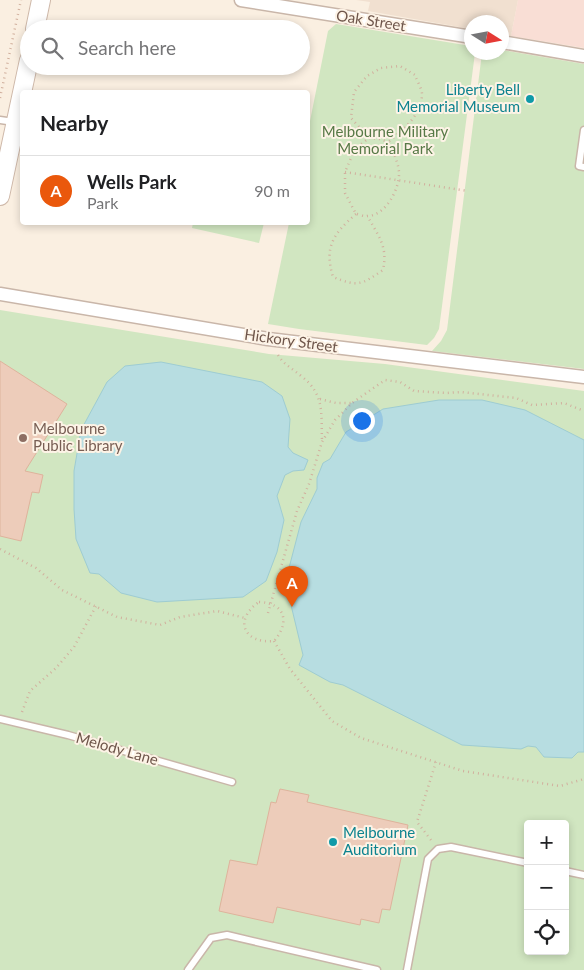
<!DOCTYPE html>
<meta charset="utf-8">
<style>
:root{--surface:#fff;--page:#f2f2f2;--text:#202124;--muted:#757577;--line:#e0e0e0;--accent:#ea580c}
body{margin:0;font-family:Lato,sans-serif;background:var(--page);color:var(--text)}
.controls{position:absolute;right:15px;bottom:15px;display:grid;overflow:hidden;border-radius:5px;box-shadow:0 2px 8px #0003}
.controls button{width:45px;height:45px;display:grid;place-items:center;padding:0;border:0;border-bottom:1px solid var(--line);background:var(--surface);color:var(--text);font:25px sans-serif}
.compass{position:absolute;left:464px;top:15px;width:45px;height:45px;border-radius:50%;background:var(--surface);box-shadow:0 2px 8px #0003;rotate:101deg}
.you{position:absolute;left:361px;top:420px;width:18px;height:18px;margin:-12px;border:4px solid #fff;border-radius:50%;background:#1a73e8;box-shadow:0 0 0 8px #1a73e833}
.badge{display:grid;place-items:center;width:32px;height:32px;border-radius:50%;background:var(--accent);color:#fff;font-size:16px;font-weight:700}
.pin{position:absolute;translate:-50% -41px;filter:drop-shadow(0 1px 2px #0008)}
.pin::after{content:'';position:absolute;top:26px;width:18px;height:15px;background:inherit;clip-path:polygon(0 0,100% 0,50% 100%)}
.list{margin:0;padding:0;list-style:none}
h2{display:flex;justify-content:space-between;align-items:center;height:65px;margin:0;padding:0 20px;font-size:21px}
h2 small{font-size:16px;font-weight:400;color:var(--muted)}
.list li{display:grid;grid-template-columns:32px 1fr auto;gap:15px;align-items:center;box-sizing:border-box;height:70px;padding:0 20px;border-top:1px solid var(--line)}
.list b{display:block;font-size:19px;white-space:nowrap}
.list p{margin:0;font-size:16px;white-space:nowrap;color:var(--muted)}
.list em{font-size:16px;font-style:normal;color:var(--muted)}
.icon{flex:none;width:28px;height:28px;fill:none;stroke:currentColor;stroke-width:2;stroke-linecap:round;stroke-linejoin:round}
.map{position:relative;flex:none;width:584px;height:970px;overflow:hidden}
.search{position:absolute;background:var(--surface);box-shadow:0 2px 8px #0003;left:20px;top:20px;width:290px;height:55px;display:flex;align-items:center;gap:12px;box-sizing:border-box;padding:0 18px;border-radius:28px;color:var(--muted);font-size:19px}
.panel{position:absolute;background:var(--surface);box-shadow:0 2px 8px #0003;left:20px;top:90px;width:290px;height:135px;border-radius:5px}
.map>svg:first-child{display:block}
.residential{fill:#f1e0d0}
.commercial{fill:#f9ded5}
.green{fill:#d1e6c1;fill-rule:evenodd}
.water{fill:#b7dde1;stroke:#9eccd2}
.building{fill:#edccba;stroke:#deb39c}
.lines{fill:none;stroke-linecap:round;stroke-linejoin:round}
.lane-casing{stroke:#c9b6a9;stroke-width:9}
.street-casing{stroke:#c9b6a9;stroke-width:15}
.secondary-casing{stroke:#ceb8a9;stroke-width:20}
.path{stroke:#d1b09e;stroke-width:2.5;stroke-dasharray:1 4;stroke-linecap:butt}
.lane{stroke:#fff;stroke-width:6}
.street{stroke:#fff;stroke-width:12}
.secondary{stroke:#fff;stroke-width:18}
.culture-dot{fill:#0f9aa8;stroke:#fdf3e6;stroke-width:2}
.education-dot{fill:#8d6e63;stroke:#fdf3e6;stroke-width:2}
.labels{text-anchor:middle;stroke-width:4;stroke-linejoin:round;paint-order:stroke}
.street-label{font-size:15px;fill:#6e554a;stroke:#fdf3e6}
.culture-label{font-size:15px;fill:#0d838f;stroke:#fdf3e6;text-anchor:end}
.park-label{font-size:15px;fill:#577946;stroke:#fdf3e6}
.education-label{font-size:15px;fill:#785e54;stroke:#fdf3e6;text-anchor:start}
</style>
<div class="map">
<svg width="584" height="970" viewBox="0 0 584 970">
<rect width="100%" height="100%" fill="#faefe1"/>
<!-- residential -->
<path class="residential" d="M356 0H518L511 36 502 34V22H472L471 29 368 11 370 2Z"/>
<!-- commercial -->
<path class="commercial" d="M518 0H584V48L511 36Z"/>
<!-- green -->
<g class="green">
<path d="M336 24 471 46 472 52 475 53 439 329 434 338 427 345 299 329 268 324 289 223 308 222V131L328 31Z"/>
<path d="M502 50 584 64V369L432 351 441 341 447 330 482 53 502 52Z"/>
<path d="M193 223V222L264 223 259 243 192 228Z"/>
<path d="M0 310 269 354 385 364 584 391V970H0ZM528 824H565V951H528Z"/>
</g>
<!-- water -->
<g class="water">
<path d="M161 362 262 382 282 396 290 419 288 447 293 453 308 460 304 470 293 471 285 475 277 496 284 520 277 552 266 581 243 597 157 602 121 593 99 574 90 573 76 539 74 509V471L81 430 107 382 125 366Z"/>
<path d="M439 400H482L525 410 584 440V752H578L572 758 544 757 536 747 528 746 521 749 462 745 343 685 330 682 299 665 303 655 291 605 289 568 301 522 317 489V478L323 463 330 459 346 432 383 409Z"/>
</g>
<!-- building -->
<g class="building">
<path d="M0 361 67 404 25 471 43 475 39 493 32 492 21 541 0 536Z"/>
<path d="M280 789 309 795 307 802 408 825 390 910 382 909 379 923 361 919 360 925 277 907 273 923 219 911 230 860 257 865 271 802 276 803Z"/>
</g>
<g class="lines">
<!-- lane casing -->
<g class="lane-casing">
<g id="lane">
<path d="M0 120 14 122"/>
<path d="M584 130 579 166 584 167"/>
<path d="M0 719 68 735 232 782"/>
<path d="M565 871 584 875"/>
<path d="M188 970 211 938 227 935 377 970"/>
<path d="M407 970 428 859 438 849 451 847 528 863"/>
</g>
</g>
<!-- street casing -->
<g class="street-casing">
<g id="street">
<path d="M241 0 472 37"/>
<path d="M502 42 584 56"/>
<path d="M0 294 268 339 584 377"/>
</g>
</g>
<!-- secondary casing -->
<g class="secondary-casing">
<g id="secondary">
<path d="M35 29 41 0"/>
<path d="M0 196 29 60"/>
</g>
</g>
<!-- path -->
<g class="path">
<path d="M0 98 21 0"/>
<path d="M369 138 380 139 388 142C393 152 398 161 399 172 400 188 386 216 367 216 364 217 359 214 356 214L345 193V172L355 149Z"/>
<path d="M369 138 351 118 354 92 367 76 381 68 400 66 415 75C417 81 422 89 422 94 422 115 403 130 388 142"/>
<path d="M345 172 468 191"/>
<path d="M356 214C333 234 324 247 333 277 358 287 361 285 383 270 388 247 379 237 368 217"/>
<path d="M278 355C284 365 292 368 301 376 325 394 321 413 322 441"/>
<path d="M320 399 336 403H351"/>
<path d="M0 549 36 568 62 590 117 617 160 625 180 617 217 611 245 618"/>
<path d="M259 602C286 603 290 623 274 641 244 644 233 620 259 602Z"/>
<path d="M268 613 297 511 309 484 322 442 335 420 352 403 385 380 400 382 414 391 446 393 461 392 516 398 532 405 564 403 584 411"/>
<path d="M274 641 290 669 332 721 361 738 463 771 560 786 584 779"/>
<path d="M22 712 30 691 56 668 74 647 96 606"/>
<path d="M431 840 417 822 436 762"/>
</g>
<!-- lane -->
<use href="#lane" class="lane"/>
<!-- street -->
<use href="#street" class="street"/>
<!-- secondary -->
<use href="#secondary" class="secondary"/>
</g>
<!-- markers -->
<g class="culture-dot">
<circle cx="530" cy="99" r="5"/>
<circle cx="333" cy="842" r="5"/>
</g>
<circle class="education-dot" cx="23" cy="438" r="5"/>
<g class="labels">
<!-- street labels -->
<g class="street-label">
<text transform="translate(371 21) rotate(9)" y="5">Oak Street</text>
<text transform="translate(291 341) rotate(8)" y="5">Hickory Street</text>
<text transform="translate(117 749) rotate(16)" y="5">Melody Lane</text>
</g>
<!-- culture labels -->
<g class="culture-label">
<text x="520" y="95">Liberty Bell<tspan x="520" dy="17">Memorial Museum</tspan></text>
<text x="343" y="838" text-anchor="start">Melbourne<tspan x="343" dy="17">Auditorium</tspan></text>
</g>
<!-- park labels -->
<g class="park-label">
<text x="385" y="137">Melbourne Military<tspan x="385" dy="17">Memorial Park</tspan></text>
</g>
<!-- education labels -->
<g class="education-label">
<text x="33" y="434">Melbourne<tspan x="33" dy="17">Public Library</tspan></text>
</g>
</g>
</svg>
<div class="controls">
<button>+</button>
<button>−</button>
<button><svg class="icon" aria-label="locate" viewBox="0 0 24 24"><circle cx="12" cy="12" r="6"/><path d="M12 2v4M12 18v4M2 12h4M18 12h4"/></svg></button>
</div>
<svg class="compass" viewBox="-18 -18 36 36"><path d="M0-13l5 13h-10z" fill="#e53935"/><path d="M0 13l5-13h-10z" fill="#757577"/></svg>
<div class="you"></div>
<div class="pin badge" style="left:292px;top:607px">A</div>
<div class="search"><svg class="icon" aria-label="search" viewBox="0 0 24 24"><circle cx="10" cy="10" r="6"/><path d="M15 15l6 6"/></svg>Search here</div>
<section class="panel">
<h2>Nearby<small></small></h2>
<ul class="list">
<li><span class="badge">A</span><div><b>Wells Park</b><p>Park</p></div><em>90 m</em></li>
</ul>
</section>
</div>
